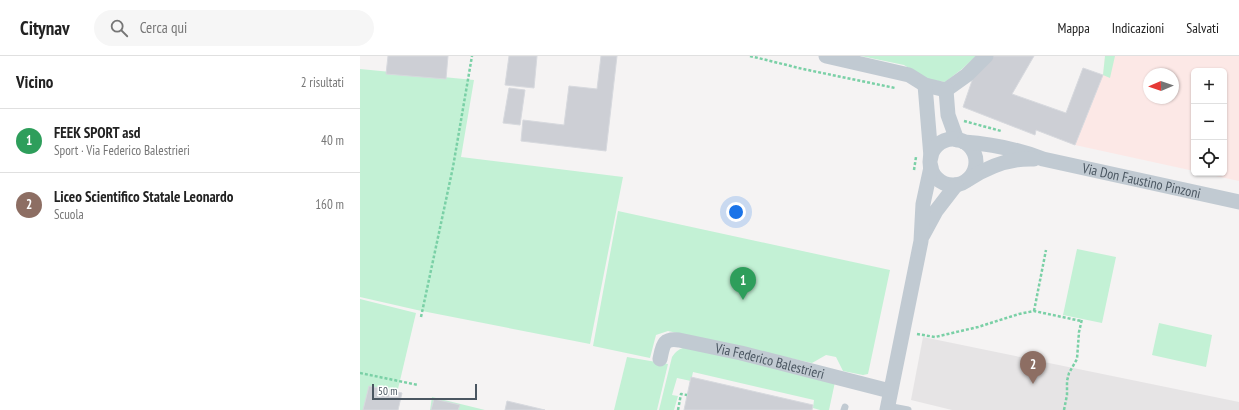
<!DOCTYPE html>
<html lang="it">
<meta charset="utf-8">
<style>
:root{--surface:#fff;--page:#f6f6f6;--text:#222;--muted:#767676;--line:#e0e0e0;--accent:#1a73e8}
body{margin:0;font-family:"PT Sans Narrow",sans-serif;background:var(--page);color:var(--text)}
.controls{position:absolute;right:12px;top:12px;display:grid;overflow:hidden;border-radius:6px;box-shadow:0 1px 3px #0004}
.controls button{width:36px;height:36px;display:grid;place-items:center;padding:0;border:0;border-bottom:1px solid var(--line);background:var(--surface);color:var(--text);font:20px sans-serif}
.compass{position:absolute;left:783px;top:12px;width:36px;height:36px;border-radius:50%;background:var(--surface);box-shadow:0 1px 3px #0004;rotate:268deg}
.scale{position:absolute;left:12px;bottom:10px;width:105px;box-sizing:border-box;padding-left:4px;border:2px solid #4a5661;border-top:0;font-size:11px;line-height:14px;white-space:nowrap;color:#4a5661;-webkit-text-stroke:3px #fff;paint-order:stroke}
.you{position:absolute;left:376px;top:156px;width:14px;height:14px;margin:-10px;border:3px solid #fff;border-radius:50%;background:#1a73e8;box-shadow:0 0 0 6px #1a73e833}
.badge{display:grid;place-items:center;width:26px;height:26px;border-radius:50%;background:var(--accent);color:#fff;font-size:13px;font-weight:700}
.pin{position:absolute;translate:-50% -33px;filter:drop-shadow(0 1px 2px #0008)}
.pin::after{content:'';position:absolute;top:21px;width:14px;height:12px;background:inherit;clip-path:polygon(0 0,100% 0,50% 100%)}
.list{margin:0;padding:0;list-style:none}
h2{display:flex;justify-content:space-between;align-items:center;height:52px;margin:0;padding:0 16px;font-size:17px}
h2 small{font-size:13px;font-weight:400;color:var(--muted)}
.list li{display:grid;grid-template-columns:26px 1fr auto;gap:12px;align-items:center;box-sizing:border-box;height:64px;padding:0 16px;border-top:1px solid var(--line)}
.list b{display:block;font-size:15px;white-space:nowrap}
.list p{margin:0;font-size:13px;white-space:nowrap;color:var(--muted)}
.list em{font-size:13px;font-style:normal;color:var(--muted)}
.icon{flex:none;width:22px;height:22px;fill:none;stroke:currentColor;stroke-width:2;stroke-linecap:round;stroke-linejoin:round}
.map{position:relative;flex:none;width:879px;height:354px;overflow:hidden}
header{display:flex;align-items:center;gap:24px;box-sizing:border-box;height:56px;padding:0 20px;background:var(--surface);border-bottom:1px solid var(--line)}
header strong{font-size:19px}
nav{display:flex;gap:22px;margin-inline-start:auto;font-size:14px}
.search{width:280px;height:36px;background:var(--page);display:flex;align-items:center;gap:10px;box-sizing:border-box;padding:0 14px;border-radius:22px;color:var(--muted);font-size:15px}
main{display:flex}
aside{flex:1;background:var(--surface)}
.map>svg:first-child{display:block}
.education{fill:#e6e4e5}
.medical{fill:#fce8e6;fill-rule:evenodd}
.green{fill:#c3f1d5}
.building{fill:#cdcfd5;stroke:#d7d9de}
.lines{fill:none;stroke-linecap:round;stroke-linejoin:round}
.path{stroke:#7ad0a6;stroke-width:2.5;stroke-dasharray:3 2;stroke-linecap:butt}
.service{stroke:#c1cad2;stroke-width:7}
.minor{stroke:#c1cad2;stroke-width:15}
.labels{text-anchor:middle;stroke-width:3.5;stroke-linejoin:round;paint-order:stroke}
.street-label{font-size:14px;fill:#4a5661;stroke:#fff}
</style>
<header>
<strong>Citynav</strong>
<div class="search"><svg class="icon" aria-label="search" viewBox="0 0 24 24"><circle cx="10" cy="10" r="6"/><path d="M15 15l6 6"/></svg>Cerca qui</div>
<nav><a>Mappa</a><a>Indicazioni</a><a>Salvati</a></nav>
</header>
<main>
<aside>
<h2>Vicino<small>2 risultati</small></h2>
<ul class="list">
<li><span class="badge" style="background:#2e9e5b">1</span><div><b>FEEK SPORT asd</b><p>Sport · Via Federico Balestrieri</p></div><em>40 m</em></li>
<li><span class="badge" style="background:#8d6e63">2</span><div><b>Liceo Scientifico Statale Leonardo</b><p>Scuola</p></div><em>160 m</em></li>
</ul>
</aside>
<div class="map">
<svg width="879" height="354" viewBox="0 0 879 354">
<rect width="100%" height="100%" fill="#f5f3f3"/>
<!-- education -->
<path class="education" d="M563 281 879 346V354H592L551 344Z"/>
<!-- medical -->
<path class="medical" d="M745 0H879V125L842 117H864V15H834V115L715 89 743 19ZM789 18H813V42H789Z"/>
<!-- green -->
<g class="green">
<path d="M501 0H616L602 13 585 26 566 23 544 9Z"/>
<path d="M745 0H755L750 22 743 19Z"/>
<path d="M0 13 114 24 101 101 263 121 230 288 57 254 0 241Z"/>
<path d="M258 155 530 214 508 318 503 319 483 315 476 301 466 299 452 307 308 275 296 279 290 302 233 290Z"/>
<path d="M717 193 756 201 742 267 703 259Z"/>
<path d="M0 243 56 257 33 354H0Z"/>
<path d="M799 267 852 279 846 311 792 299Z"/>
<path d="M327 291 475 326 469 354H460L453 352 454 344 333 316 331 325 317 322 312 339 318 340 314 354H299L312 301C316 295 320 292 327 291Z"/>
<path d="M267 301 308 308 297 354H254Z"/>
<path d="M72 341 125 354H70Z"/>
</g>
<!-- building -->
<g class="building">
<path d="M28 0H88L86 23 26 18Z"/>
<path d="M149 0H177L174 32 145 29Z"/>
<path d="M241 0H257L246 95 161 85 163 64 204 69 209 30 237 33Z"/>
<path d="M631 0H674L652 38 706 57 723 12 743 19 715 89 676 74 675 79 603 51 615 16Z"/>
<path d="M149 32 165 34 160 69 143 67Z"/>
<path d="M331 321 453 349 452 354H324Z"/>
<path d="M9 330 42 337 38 354H3Z"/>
<path d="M74 343 100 349 98 354H71Z"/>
<path d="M147 345 185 354H145Z"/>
</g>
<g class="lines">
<!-- path -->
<g class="path">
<path d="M390 0 443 13 535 32"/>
<path d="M604 65 641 75"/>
<path d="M554 114 556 101"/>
<path d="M674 255 686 194"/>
<path d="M61 261 93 111 112 0"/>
<path d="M557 278 575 281 618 271 659 258 674 255 721 265"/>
<path d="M0 317 58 329"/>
<path d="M318 354 321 338 327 339"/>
<path d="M704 354 707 339V325L709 317 717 303 719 276 722 263"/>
</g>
<!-- service -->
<g class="service">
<path d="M527 350 548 354"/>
<path d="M484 354 485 351"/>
</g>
<!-- minor -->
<g class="minor">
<path d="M466 0 549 19 565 29 586 34 607 19 626 0"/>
<path d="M565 29 571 101"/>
<path d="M586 34 588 59 597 84"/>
<circle cx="593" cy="106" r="23"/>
<path id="s1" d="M604 86C632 88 657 93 683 103L879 146"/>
<path d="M609 123C629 110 650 102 674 103"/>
<path d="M563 179 576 155 596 129"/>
<path id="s2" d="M300 303C303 289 303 282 319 284L381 297 530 335"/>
<path d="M527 354 561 185 563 148 571 111"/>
</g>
</g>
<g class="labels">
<!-- street labels -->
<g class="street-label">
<text dy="5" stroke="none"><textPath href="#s1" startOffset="182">Via Don Faustino Pinzoni</textPath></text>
<text dy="5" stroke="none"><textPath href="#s2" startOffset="125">Via Federico Balestrieri</textPath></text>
</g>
</g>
</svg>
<div class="controls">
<button>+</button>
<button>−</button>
<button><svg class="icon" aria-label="locate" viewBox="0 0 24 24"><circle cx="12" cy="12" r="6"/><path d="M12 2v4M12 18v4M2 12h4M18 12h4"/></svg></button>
</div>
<svg class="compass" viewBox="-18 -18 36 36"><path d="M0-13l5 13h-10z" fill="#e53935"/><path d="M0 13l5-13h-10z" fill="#767676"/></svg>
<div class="scale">50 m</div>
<div class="you"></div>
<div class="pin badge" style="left:383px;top:244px;background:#2e9e5b">1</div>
<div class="pin badge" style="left:673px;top:328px;background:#8d6e63">2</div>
</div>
</main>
